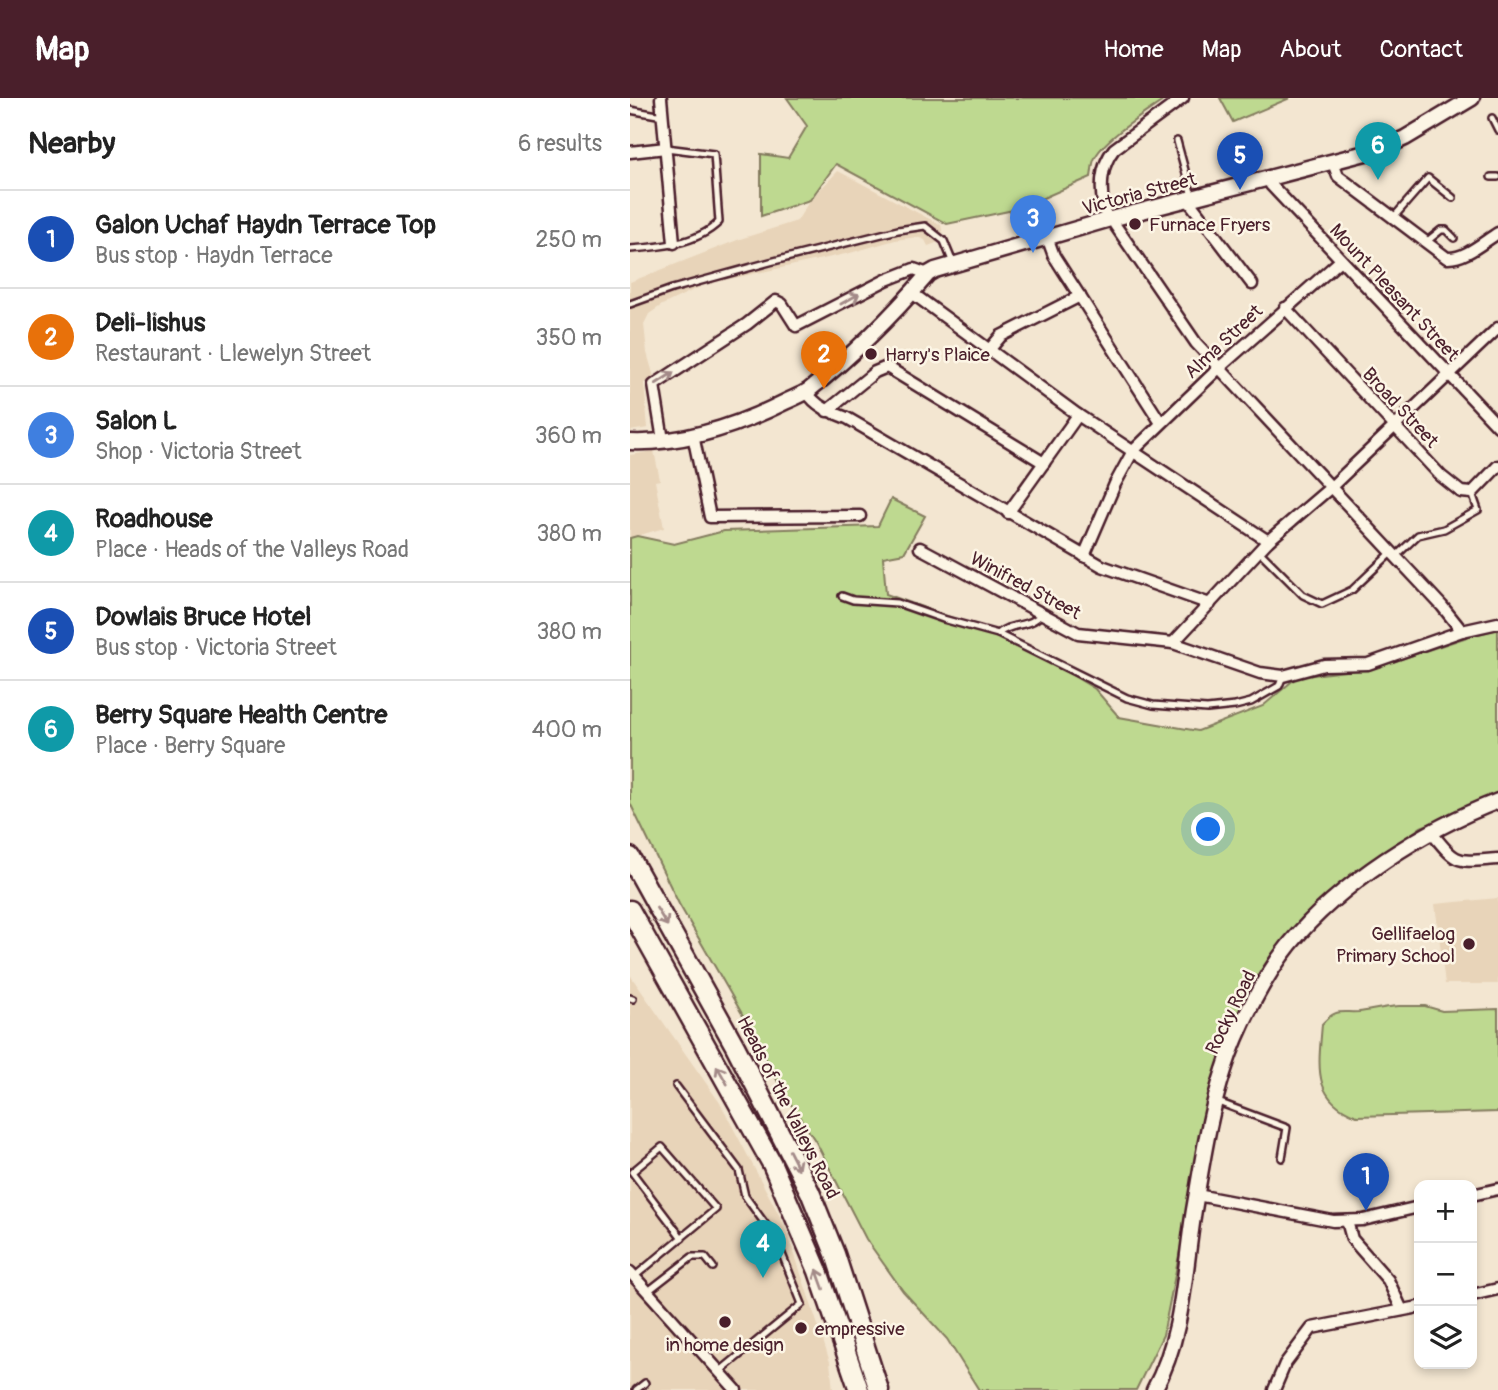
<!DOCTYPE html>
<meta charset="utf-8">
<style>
:root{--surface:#fff;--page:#f2f2f2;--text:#222;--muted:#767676;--line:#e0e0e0;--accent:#4a1f2b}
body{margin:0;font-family:Pangolin,sans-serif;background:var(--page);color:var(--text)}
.controls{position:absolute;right:21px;bottom:21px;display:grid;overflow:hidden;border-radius:14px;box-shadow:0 4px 10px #0003}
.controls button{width:63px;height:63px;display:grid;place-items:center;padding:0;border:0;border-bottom:2px solid var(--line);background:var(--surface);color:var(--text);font:35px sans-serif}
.you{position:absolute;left:579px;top:732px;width:24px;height:24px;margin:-18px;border:5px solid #fff;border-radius:50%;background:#1a73e8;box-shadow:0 0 0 10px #1a73e833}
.badge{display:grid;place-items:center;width:46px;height:46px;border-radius:50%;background:var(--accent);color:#fff;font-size:23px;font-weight:700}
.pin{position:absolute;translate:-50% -58px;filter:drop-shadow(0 2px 4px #0008)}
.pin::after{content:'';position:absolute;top:37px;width:24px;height:21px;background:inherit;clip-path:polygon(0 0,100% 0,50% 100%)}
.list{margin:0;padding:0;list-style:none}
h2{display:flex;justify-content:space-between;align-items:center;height:91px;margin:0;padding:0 28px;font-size:30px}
h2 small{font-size:23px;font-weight:400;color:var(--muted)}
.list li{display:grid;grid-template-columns:46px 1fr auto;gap:21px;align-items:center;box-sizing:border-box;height:98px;padding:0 28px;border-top:2px solid var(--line)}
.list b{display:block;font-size:26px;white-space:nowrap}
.list p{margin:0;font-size:23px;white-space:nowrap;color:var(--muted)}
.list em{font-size:23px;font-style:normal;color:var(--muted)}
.icon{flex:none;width:38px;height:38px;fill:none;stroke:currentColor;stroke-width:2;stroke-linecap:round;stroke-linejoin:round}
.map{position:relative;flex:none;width:868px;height:1292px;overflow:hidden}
header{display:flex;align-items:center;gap:42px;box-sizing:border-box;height:98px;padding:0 35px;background:var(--accent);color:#fff}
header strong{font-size:33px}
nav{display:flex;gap:38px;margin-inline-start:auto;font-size:24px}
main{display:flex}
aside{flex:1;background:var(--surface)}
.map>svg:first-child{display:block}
.built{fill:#e8d4b9}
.green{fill:#bed990;stroke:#847c5e;stroke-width:2}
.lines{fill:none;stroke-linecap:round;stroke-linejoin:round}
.lane-casing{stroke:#4a1f2b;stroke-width:10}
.street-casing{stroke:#4a1f2b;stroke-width:15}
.secondary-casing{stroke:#4a1f2b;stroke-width:19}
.highway-casing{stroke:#4a1f2b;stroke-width:23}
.lane{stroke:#fcf5e5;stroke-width:5}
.street{stroke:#fcf5e5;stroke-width:10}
.secondary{stroke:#fcf5e5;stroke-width:14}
.highway{stroke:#fcf5e5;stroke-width:18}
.oneway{stroke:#a38a88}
.poi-dot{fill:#4a1f2b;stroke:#fcf5e5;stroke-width:2.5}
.labels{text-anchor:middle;stroke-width:5;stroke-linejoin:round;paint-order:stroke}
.street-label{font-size:19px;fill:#4a1f2b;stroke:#fcf5e5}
.poi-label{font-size:19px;fill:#4a1f2b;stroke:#fcf5e5;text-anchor:start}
</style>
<header>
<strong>Map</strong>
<nav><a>Home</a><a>Map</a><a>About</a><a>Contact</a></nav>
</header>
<main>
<aside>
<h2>Nearby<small>6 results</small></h2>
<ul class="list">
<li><span class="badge" style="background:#1a4fb4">1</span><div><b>Galon Uchaf Haydn Terrace Top</b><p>Bus stop · Haydn Terrace</p></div><em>250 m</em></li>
<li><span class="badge" style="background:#e8710a">2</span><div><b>Deli-lishus</b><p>Restaurant · Llewelyn Street</p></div><em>350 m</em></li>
<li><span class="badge" style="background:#3f7fe0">3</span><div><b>Salon L</b><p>Shop · Victoria Street</p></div><em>360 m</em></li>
<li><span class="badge" style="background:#0f9aa8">4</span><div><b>Roadhouse</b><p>Place · Heads of the Valleys Road</p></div><em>380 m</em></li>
<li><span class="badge" style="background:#1a4fb4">5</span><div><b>Dowlais Bruce Hotel</b><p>Bus stop · Victoria Street</p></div><em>380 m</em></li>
<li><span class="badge" style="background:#0f9aa8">6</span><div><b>Berry Square Health Centre</b><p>Place · Berry Square</p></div><em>400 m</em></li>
</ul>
</aside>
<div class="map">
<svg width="868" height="1292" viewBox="0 0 868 1292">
<rect width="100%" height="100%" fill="#f3e6d1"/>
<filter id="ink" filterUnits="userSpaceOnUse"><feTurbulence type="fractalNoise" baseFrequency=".0143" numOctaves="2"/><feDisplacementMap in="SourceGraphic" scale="14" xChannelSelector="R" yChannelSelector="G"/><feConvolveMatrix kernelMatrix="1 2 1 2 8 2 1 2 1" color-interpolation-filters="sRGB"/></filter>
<g filter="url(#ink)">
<!-- built -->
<g class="built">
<path d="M208 73 311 127 314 142 298 148 295 142 287 139 265 142 220 155 76 186 32 207 19 216 14 226 17 255 24 279 14 285 18 330 0 333V184L110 141 167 123 180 102Z"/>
<path d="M24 353 30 382 25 383 34 430 0 440V357Z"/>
<path d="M868 800V886H815L805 806Z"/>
<path d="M0 877 90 1005 156 1130 200 1264 203 1292H0Z"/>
</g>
<!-- green -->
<g class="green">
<path d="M157 0H537C518 14 472 41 464 62 462 67 462 74 461 79L388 111 317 126 206 66 180 102 131 118V56L158 60 177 28Z"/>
<path d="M590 0H660L603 24Z"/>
<path d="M261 401 295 418 274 455 253 459 256 496 386 543 465 591 489 619 568 633 633 608 667 579 747 569 840 538 868 531V700L791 729 697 800 625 894 587 968 533 1237 506 1292H349L317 1241 273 1193 236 1141 186 1044 155 997 111 914 49 806 0 705V440L7 438 44 446 94 433 248 428Z"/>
<path d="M769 908H795L812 913 868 911V1014L727 1018C681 1001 689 967 692 926 706 910 710 915 729 914 742 912 755 909 769 908Z"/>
</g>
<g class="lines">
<!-- lane casing -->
<g class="lane-casing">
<g id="lane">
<path d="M0 12 33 18"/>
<path d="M862 20 868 32"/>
<path d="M547 43 562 98"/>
<path d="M861 79H868"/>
<path d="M763 120 798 80 823 100"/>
<path d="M795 145 811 132H816L824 140"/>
<path d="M0 151C29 149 67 146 89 124L84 56 36 50"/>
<path d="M0 206 42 191 140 164 268 132 295 128 314 143 323 165"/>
<path d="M629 453 673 497 692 506 722 492 762 454"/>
<path d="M766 458 788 437 814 431 848 412 842 395"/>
<path d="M212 498 223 502 267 505 313 521 368 536 497 600 523 607 577 611 605 608 621 604 649 588 653 578"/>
<path d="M368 536C380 524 401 530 411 516"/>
<path d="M0 900 3 901"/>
<path d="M46 988 109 1072 115 1098 146 1141 172 1206 89 1274"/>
<path d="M588 1004 657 1030 652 1060"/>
<path d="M4 1179 86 1111 32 1049 2 1074 52 1140"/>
<path d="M17 1194 62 1159H75L83 1169"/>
<path d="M6 1292 15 1285"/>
</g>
</g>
<!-- street casing -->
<g class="street-casing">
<g id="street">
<path d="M31 0 44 145"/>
<path d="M0 54 36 50"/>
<path d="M703 65 708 78 817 160C835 161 853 144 868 135"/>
<path d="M638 81 641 87 868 328"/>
<path d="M558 102 622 186"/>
<path d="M484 120 485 127 566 245 812 508 832 533"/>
<path d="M477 122C470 98 468 71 484 51L553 0"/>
<path d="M417 139 424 158 531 325"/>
<path d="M282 195 448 317 638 443"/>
<path d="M655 210 811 378 831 394 842 395 868 368"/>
<path d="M359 252 371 238 450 198"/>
<path d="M177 294C186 309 201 314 217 320L472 468 580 506"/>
<path d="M197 313 245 274 257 269 414 365"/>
<path d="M63 337 80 419 230 418"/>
<path d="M33 342 24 287 117 226 146 203 152 206 166 228 256 182 284 171 298 176"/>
<path d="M378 415 448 317"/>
<path d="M290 450 448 535 543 545 630 575 653 578 694 567 738 566 832 533 868 525"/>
<path d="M454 458 485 386 503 353 589 270 711 162"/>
<path d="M543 545 638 443 700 390 868 230"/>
<path d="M801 734C828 767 825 764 868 761"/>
<path d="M567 1097 703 1123 733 1122 789 1109"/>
<path d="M842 1097 868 1091"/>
<path d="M717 1123 722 1141 758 1182 772 1212"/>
<path d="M0 1174 106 1292"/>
<path d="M842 1197 868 1191"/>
<path d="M644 1292 655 1266 682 1230 789 1209"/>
</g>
</g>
<!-- secondary casing -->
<g class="secondary-casing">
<g id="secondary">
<path d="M0 344C53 346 109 327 155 304 163 300 172 297 179 292 222 258 262 218 298 176L305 172 477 122 751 51 775 40 842 0"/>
<path d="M524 1292C554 1237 554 1173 564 1112 572 1066 579 1017 594 972 606 933 634 878 660 846 710 785 795 731 868 703"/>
</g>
</g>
<!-- highway casing -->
<g class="highway-casing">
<g id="highway">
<path d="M0 759 105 948 180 1094 205 1156 249 1292"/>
<path d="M0 812 142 1066 188 1173 229 1292"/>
</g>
</g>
<!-- lane -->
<use href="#lane" class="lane"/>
<!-- street -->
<use href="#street" class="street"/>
<!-- secondary -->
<use href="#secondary" class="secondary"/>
<!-- highway -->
<use href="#highway" class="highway"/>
</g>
<!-- one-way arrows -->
<defs><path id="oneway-shaft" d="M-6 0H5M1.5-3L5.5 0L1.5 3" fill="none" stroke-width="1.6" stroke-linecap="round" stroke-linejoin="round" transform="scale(1.75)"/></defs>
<g class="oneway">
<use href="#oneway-shaft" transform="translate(220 201) rotate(-29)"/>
<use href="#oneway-shaft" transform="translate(35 280) rotate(-33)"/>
<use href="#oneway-shaft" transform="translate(32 819) rotate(58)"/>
<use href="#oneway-shaft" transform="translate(92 977) rotate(-120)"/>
<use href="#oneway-shaft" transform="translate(164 1062) rotate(63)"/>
<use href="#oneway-shaft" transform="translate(190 1181) rotate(-110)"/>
</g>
</g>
<!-- markers -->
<g class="poi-dot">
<circle cx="505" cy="126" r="7"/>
<circle cx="241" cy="256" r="7"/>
<circle cx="839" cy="846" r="7"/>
<circle cx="95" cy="1224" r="7"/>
<circle cx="171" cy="1230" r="7"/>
</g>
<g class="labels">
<!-- street labels -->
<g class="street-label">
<text transform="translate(509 95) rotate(-15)" y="7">Victoria Street</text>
<text transform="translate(765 194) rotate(47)" y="7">Mount Pleasant Street</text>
<text transform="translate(593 243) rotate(-43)" y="7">Alma Street</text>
<text transform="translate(771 309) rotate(47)" y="7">Broad Street</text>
<text transform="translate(396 487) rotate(28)" y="7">Winifred Street</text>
<text transform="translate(600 914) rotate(-64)" y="7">Rocky Road</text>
<text transform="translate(159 1009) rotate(63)" y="7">Heads of the Valleys Road</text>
</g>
<!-- poi labels -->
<g class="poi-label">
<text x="519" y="133">Furnace Fryers</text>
<text x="255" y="263">Harry's Plaice</text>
<text x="825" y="842" text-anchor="end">Gellifaelog<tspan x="825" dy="22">Primary School</tspan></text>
<text x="185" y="1237">empressive</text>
<text x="95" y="1253" text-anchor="middle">in home design</text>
</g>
</g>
</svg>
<div class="controls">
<button>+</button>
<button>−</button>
<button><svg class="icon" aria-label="layers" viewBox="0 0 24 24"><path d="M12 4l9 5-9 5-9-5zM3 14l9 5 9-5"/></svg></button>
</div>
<div class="you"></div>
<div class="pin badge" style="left:736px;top:1113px;background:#1a4fb4">1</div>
<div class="pin badge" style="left:194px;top:291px;background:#e8710a">2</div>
<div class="pin badge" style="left:403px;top:155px;background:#3f7fe0">3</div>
<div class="pin badge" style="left:133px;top:1180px;background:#0f9aa8">4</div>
<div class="pin badge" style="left:610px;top:92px;background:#1a4fb4">5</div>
<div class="pin badge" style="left:748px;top:82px;background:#0f9aa8">6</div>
</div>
</main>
